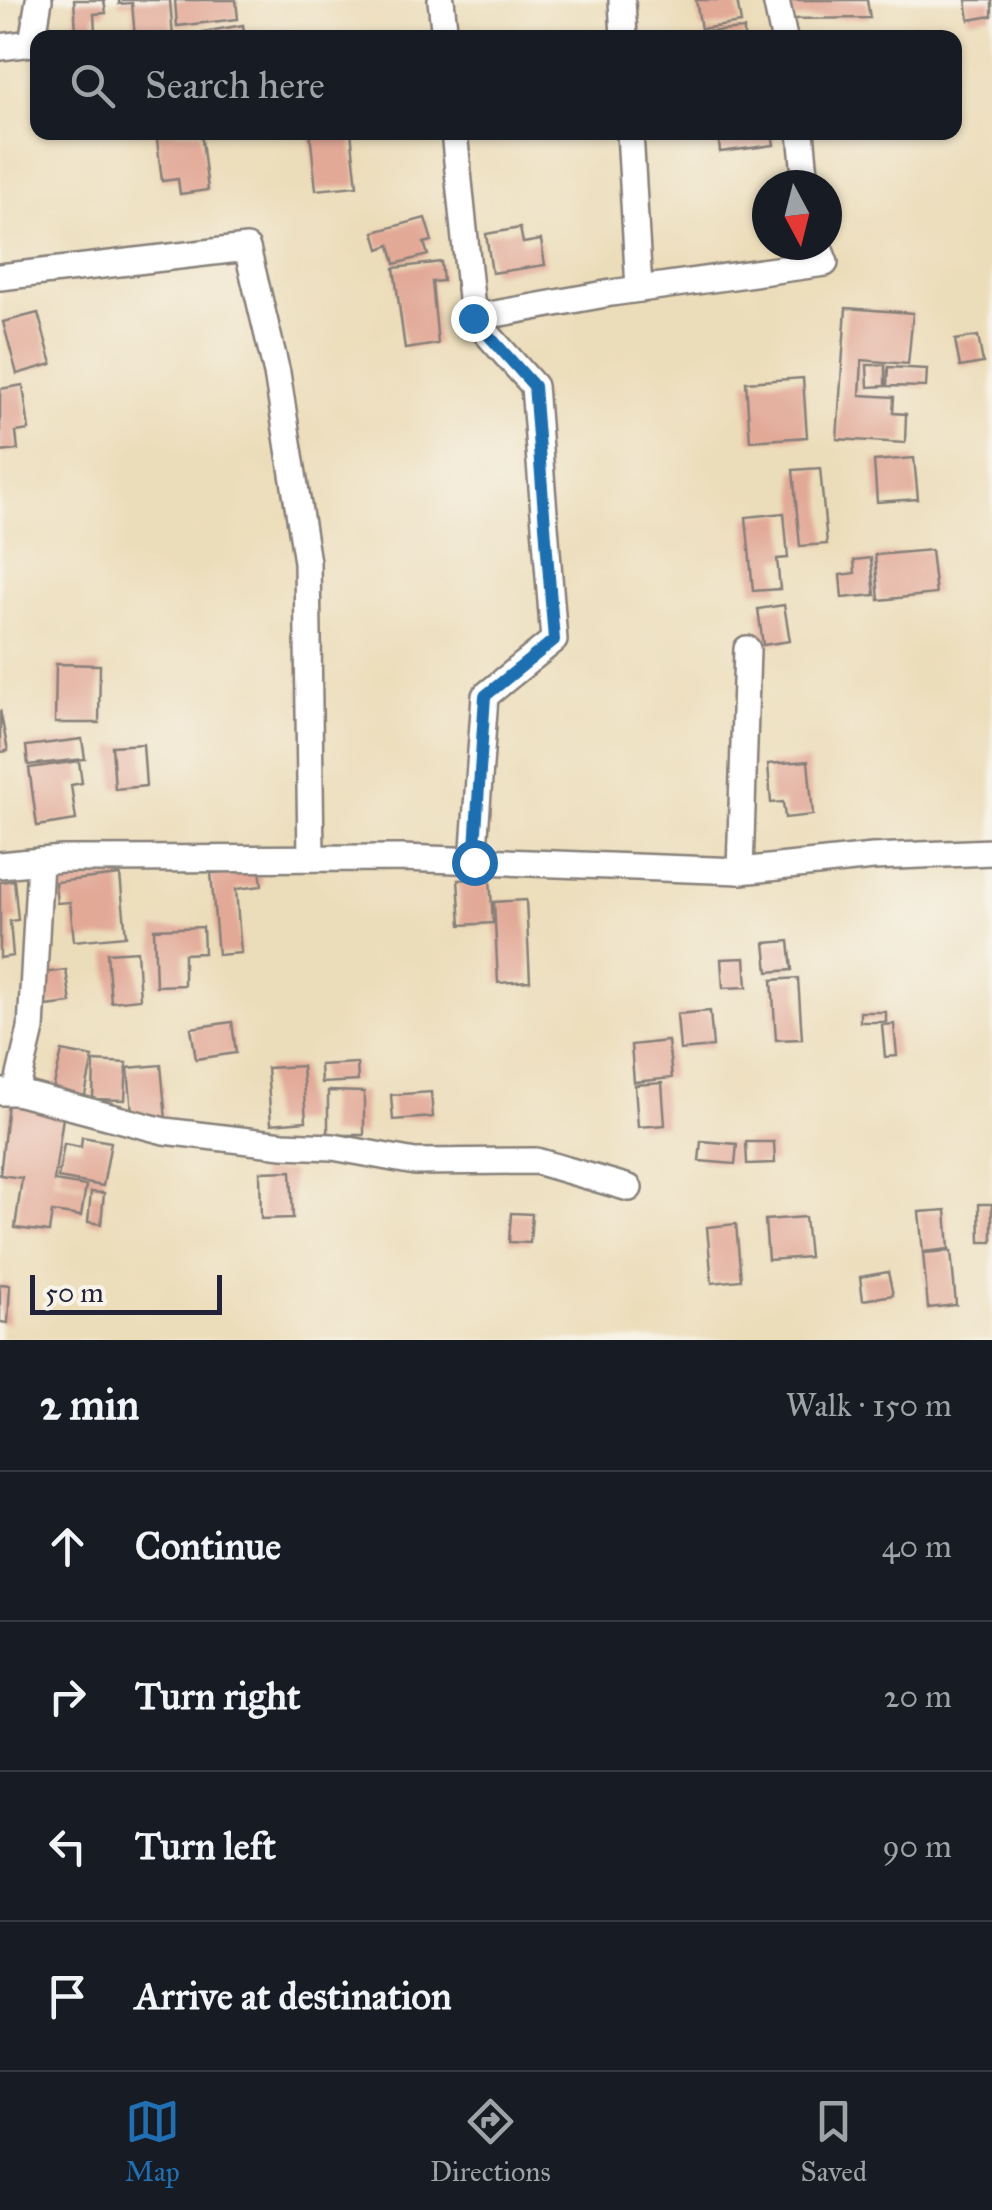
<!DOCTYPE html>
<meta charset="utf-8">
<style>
:root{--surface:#171b24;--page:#242831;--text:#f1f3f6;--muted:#9ea1a6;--line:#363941;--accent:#1f6fb2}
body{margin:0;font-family:"IM FELL Great Primer",serif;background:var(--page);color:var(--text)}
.compass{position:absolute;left:752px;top:170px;width:90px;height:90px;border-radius:50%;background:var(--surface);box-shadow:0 2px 8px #0004;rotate:173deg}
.scale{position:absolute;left:30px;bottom:25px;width:192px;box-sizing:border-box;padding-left:10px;border:5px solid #22223b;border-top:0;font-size:28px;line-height:35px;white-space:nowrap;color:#22223b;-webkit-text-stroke:8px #f7f3e8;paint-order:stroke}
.stop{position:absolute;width:30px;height:30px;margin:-22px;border:8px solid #1f6fb2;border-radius:50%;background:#fff}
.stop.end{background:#1f6fb2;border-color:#fff;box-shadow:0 2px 10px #0008}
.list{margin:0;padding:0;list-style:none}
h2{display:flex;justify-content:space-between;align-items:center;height:130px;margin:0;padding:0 40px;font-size:42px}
h2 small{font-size:32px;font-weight:400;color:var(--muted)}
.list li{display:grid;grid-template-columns:65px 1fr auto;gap:30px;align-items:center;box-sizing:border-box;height:150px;padding:0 40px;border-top:2px solid var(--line)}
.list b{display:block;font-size:38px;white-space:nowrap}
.list em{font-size:32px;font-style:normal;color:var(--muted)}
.icon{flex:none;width:55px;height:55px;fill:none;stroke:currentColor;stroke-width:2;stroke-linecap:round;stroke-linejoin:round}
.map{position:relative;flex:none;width:992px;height:1340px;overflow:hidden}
.search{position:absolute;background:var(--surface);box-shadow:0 2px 8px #0004;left:30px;right:30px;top:30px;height:110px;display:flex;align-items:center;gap:25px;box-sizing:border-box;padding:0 35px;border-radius:20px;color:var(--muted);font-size:38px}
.sheet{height:730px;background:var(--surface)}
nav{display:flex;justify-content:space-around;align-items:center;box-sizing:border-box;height:140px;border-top:2px solid var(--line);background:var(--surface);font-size:28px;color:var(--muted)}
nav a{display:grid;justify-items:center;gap:5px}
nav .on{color:var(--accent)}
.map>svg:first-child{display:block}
.building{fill:#e2a997}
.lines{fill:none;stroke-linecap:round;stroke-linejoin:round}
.minor-casing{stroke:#87807a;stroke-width:30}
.minor{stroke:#fff;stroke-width:25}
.route{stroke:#1f6fb2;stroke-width:12}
</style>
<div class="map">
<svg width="992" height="1340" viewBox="0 0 992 1340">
<rect width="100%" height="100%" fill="#f7f3e8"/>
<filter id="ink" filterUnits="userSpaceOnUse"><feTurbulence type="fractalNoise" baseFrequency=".01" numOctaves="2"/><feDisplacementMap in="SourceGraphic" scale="20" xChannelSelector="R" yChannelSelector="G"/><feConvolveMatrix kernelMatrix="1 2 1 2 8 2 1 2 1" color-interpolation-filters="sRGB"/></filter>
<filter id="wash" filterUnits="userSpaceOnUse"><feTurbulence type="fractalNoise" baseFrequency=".0048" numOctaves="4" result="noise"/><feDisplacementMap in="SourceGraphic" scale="40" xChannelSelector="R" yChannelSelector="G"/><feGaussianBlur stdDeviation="2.25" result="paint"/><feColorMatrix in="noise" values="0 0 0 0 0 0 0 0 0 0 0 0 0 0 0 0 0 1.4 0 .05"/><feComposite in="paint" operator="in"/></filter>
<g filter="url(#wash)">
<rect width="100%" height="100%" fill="#ecddba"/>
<g id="blocks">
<!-- building -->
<g class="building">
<path d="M74 0H104L106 13 94 14 95 31 76 32Z"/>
<path d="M119 0H170L173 38H135L132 3 119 4Z"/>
<path d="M175 0H236L238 19 177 26Z"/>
<path d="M696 0H737L741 23 701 29Z"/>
<path d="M784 0H867L870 18 788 19Z"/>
<path d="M966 0H992V16L969 20Z"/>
<path d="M243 25 245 38H204L203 32Z"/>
<path d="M744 29V38H706V32Z"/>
<path d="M156 132H201L208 190 180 194 178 179 162 181Z"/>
<path d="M310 132H351L357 186 316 190Z"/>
<path d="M718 132H772L774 145 720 152Z"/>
<path d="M425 218 432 241 424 243 428 255 395 264 390 245 379 249 374 232Z"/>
<path d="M520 228 523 243 541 240 545 265 492 273 486 234Z"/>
<path d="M441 262 443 281 432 282 438 344 405 349 394 268Z"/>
<path d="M846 308 913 313 908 364 862 360 860 395 894 397 893 413 906 414 905 443 837 439Z"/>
<path d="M38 313 52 364 17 374 3 322Z"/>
<path d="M978 336 983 363 960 367 955 340Z"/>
<path d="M867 365H885V386L868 387Z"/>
<path d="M888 367 927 369 926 387 887 386Z"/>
<path d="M803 378 807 437 750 441 746 382Z"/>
<path d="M23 385 29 430 16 432 18 450 0 452V389Z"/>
<path d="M914 458 918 499 877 502 874 461Z"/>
<path d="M820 468 827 544 800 546 793 470Z"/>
<path d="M784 513 788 558 777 559 780 589 753 591 746 517Z"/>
<path d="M931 550 936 594 879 600 875 555Z"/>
<path d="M871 558 875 595 842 598 840 575 855 573 854 560Z"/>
<path d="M784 605 790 641 763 645 758 609Z"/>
<path d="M56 664 100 665 99 723H55Z"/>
<path d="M0 710 8 751 0 752Z"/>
<path d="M82 739 85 759 28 765 26 746Z"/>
<path d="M143 744 146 786 115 789 112 746Z"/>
<path d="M79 761 82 783 71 785 76 820 37 826 29 768Z"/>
<path d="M808 761 813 815 785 818 783 802 771 803 768 764Z"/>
<path d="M260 869 262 886 236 889 241 953 218 955 211 873Z"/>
<path d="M120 875 126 936 74 941 70 902 57 903 55 882Z"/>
<path d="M490 878 493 923 461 925 458 880Z"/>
<path d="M14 880 18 920 10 921 13 956 0 958V882Z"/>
<path d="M526 900 530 981 498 983 494 902Z"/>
<path d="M203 927 204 953 184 954V985L156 986 154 929Z"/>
<path d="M789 941 792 970 768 972 765 943Z"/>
<path d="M137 951 140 999 111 1002 107 953Z"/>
<path d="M745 958 747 987 723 988 721 959Z"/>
<path d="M66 970 71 1003 46 1006 42 973Z"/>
<path d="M798 978 802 1039 776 1040 772 980Z"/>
<path d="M710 1011 713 1047 680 1050 677 1014Z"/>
<rect x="860" y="1012" width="26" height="10"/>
<path d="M232 1022 236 1053 196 1059 191 1028Z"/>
<path d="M894 1024 897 1056 885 1057 882 1025Z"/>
<path d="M668 1041 672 1078 634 1082 631 1045Z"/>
<path d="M62 1051 93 1057 84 1100 52 1094Z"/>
<path d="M94 1061 127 1063 125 1100 93 1099Z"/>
<path d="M357 1063 358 1081 321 1083 320 1065Z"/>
<path d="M161 1065 166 1120 133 1123 128 1068Z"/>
<path d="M302 1066 306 1121 271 1124 267 1068Z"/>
<path d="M662 1083 665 1125 638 1127 635 1085Z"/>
<path d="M328 1091 364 1092V1135H328Z"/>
<path d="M431 1092 433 1117 393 1120 391 1095Z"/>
<path d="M8 1103 64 1110 54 1181 86 1186 81 1216 52 1212 49 1232 15 1228 22 1178 0 1175Z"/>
<path d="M82 1137 111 1142 103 1186 58 1178 64 1144 81 1147Z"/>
<path d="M701 1141 737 1144 735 1164 699 1161Z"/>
<path d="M746 1142H774L775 1163 747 1164Z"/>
<path d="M291 1171 293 1218 261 1219 260 1172Z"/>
<path d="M91 1192 104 1193 101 1224 88 1222Z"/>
<path d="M979 1204H992V1242H980Z"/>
<path d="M946 1210 949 1249 923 1252 919 1212Z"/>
<path d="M511 1213 532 1214 530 1243 509 1242Z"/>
<path d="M805 1217 809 1257 768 1260 765 1220Z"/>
<path d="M736 1224 741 1280 712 1283 707 1227Z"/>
<path d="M951 1251 956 1305 928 1308 923 1253Z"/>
<path d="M888 1272 893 1295 863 1300 860 1277Z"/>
<path d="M0 1284 10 1285 8 1323 0 1322Z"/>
</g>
</g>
</g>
<g filter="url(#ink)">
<use href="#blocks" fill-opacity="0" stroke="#87807a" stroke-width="2.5"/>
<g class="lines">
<!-- minor casing -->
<g class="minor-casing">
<g id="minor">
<path d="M441 0 445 38"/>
<path d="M622 0 624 38"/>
<path d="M776 0 784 38"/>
<path d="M0 47 32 43 39 0"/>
<path d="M454 132 473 318 534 386 554 640 485 696 473 862"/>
<path d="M630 132 639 289"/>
<path d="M801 132 806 185"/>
<path d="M0 277 247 248 277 373 307 562 311 858"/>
<path d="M473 318 611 293 825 263 818 245"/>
<path d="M0 865 62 859 402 858 740 871 873 857 992 852"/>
<path d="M740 871 747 649"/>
<path d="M0 1092H16L164 1131 283 1145 333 1147 415 1162 536 1161 629 1188"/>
<path d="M16 1092 31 1029 40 861"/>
</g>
</g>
<!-- minor -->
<use href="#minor" class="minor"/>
</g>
</g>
<g class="lines" filter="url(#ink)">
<!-- route -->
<path class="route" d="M473 318 534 386 554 640 485 696 474 862"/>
</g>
</svg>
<svg class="compass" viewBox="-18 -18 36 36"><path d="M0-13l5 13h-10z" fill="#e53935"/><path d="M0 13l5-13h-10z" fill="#9ea1a6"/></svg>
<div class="scale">50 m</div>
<div class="stop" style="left:474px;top:862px"></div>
<div class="stop end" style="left:473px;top:318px"></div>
<div class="search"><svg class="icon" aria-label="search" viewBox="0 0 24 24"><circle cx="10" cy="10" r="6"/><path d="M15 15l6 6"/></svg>Search here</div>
</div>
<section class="sheet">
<h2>2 min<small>Walk · 150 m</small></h2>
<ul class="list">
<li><svg class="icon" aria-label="ahead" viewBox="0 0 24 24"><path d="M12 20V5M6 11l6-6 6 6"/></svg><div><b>Continue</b></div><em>40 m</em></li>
<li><svg class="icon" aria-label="right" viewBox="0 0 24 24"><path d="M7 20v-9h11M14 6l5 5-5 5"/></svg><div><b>Turn right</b></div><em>20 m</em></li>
<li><svg class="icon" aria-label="left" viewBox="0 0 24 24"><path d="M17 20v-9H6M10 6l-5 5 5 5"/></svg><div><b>Turn left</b></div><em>90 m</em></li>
<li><svg class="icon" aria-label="arrive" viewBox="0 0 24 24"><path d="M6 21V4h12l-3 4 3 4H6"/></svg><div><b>Arrive at destination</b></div></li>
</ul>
</section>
<nav>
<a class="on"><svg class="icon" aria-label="map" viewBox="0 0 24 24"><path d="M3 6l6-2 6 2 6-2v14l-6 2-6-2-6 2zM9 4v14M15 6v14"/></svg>Map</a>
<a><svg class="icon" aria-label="directions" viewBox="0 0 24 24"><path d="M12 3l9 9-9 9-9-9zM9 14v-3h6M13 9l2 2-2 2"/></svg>Directions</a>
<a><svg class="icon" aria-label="saved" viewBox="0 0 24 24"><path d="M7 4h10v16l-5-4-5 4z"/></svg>Saved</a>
</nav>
